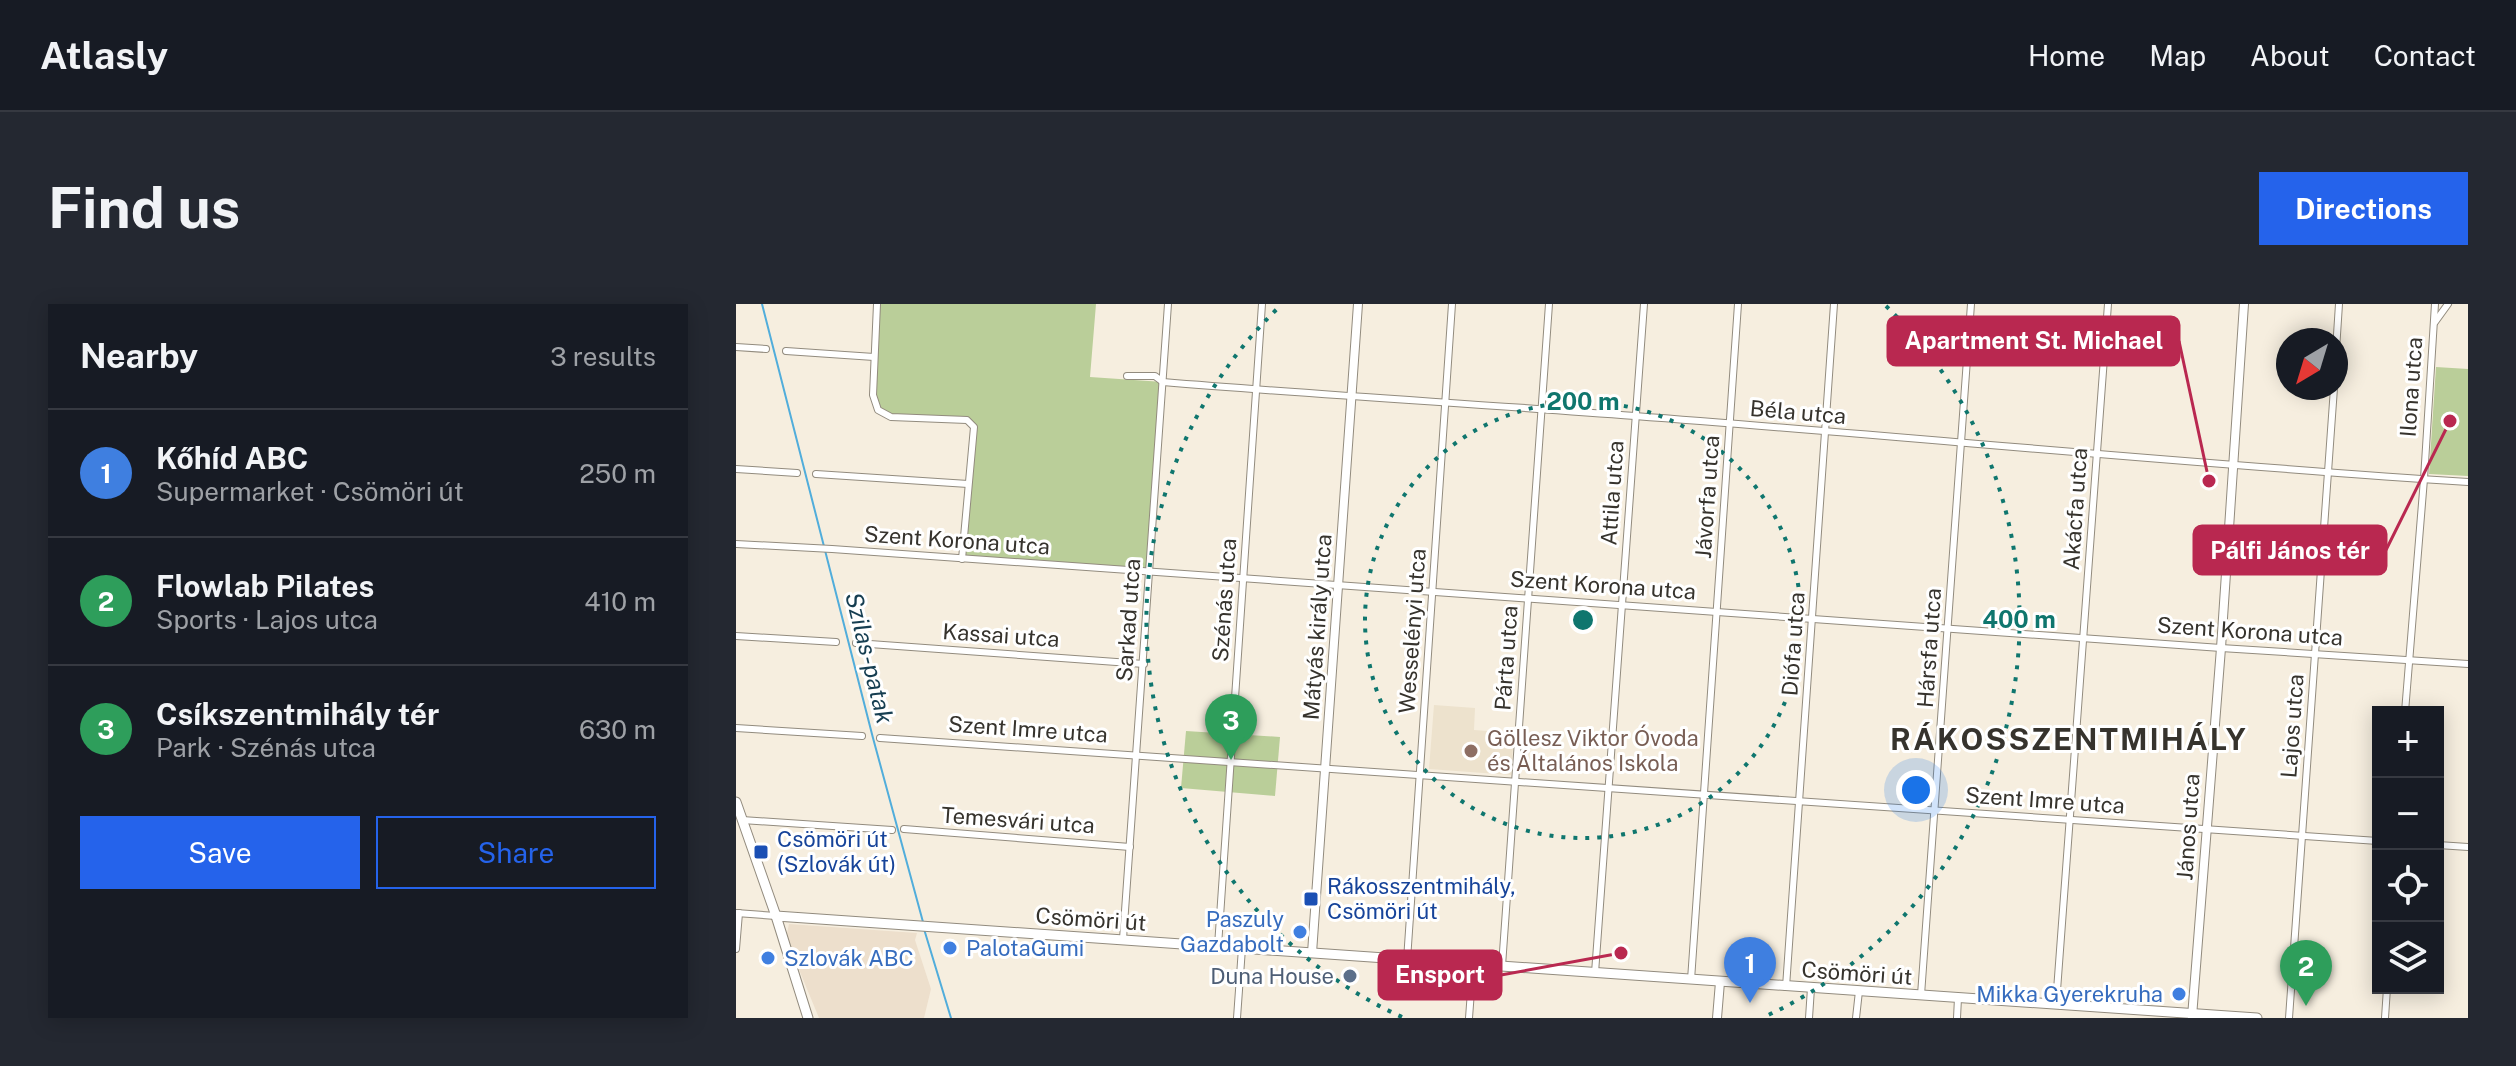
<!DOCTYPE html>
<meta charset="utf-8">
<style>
:root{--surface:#171b24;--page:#242831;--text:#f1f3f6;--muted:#9ea1a6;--line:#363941;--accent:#2563eb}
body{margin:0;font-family:"Public Sans",sans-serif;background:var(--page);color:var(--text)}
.controls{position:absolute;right:24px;bottom:24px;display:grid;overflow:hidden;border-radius:0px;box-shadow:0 4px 20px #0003}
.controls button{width:72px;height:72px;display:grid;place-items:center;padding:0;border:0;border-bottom:2px solid var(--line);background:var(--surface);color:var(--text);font:40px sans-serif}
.compass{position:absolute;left:1540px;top:24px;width:72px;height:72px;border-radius:50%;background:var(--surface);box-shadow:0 4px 20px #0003;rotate:218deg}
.you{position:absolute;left:1180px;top:486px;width:28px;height:28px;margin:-20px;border:6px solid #fff;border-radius:50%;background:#1a73e8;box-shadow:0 0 0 12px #1a73e833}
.badge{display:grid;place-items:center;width:52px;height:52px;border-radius:50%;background:var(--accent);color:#fff;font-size:26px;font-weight:700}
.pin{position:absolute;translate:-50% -66px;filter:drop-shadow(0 2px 4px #0008)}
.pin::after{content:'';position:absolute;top:42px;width:28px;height:24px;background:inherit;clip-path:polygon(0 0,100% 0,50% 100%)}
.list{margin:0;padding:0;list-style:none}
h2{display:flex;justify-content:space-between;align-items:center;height:104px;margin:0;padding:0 32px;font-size:34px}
h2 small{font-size:26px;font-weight:400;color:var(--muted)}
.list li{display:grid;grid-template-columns:52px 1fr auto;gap:24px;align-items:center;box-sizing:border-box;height:128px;padding:0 32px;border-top:2px solid var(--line)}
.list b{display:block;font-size:30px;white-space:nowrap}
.list p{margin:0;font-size:26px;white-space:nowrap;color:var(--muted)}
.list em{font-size:26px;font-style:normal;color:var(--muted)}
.actions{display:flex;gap:16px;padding:24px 32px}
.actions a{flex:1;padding:18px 0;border:2px solid var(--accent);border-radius:0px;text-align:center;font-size:28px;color:var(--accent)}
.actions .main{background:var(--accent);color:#fff}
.icon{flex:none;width:44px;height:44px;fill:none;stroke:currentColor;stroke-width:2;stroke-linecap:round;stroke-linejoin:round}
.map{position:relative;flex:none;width:1732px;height:714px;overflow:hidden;border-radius:0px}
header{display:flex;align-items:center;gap:48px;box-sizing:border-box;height:112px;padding:0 40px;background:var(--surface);border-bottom:2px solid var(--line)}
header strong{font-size:38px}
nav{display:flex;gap:44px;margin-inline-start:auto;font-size:28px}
.intro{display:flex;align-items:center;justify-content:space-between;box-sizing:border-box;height:192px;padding:0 48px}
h1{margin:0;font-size:56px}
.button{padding:20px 36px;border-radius:0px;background:var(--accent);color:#fff;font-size:28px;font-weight:700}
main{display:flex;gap:48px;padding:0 48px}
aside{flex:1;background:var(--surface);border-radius:0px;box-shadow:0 4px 20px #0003}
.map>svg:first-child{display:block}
.commercial{fill:#eddfcc}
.built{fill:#ede2cd}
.green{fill:#bace99}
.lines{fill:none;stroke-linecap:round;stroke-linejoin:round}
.stream{stroke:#51addb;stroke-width:2}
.minor-casing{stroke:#928b7e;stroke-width:8}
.tertiary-casing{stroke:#928b7e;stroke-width:10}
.secondary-casing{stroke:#928b7e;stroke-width:11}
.minor{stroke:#fff;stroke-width:6}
.tertiary{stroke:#fff;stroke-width:8}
.secondary{stroke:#fff;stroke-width:9}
.ring{fill:none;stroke:#0f766e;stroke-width:4;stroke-dasharray:4 8}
.education-dot{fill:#8d6e63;stroke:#fff;stroke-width:3}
.transit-dot{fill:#1a4fb4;stroke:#fff;stroke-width:3}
.shop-dot{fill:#3f7fe0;stroke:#fff;stroke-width:3}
.service-dot{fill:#5c6f8a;stroke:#fff;stroke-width:3}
.labels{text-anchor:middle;stroke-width:6;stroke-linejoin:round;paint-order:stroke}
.street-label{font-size:22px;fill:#36332d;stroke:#fff}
.education-label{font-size:22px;fill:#785e54;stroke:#fff;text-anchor:start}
.transit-label{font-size:22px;fill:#164399;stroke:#fff;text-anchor:start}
.shop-label{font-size:22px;fill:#366cbe;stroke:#fff;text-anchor:end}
.service-label{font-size:22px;fill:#4e5e75;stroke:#fff;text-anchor:end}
.water-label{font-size:24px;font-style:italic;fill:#163e51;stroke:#fff}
.district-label{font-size:30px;font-weight:bold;letter-spacing:2px;fill:#36332d;stroke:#fff}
.centre{fill:#0f766e;stroke:#fff;stroke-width:4}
.ring-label{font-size:24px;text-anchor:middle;font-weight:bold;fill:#0f766e;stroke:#fff;stroke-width:6;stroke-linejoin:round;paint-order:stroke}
.leader{fill:none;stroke:#b92850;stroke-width:3}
.callout-dot{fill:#b92850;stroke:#fff;stroke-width:3}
.callout{fill:#b92850;stroke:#b92850;stroke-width:3}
.callout-label{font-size:24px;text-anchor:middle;font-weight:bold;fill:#fff}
</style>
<header>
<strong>Atlasly</strong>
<nav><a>Home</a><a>Map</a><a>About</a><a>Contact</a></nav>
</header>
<div class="intro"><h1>Find us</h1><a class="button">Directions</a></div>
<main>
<aside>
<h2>Nearby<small>3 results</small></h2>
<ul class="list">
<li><span class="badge" style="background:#3f7fe0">1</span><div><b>Kőhíd ABC</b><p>Supermarket · Csömöri út</p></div><em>250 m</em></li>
<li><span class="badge" style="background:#2e9e5b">2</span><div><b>Flowlab Pilates</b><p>Sports · Lajos utca</p></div><em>410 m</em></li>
<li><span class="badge" style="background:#2e9e5b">3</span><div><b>Csíkszentmihály tér</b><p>Park · Szénás utca</p></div><em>630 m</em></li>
</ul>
<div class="actions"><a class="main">Save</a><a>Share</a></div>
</aside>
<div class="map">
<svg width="1732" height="714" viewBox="0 0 1732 714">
<rect width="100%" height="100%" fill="#f6eedf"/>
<!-- commercial -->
<path class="commercial" d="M53 620 181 629 179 636 195 685 188 714H83L50 634Z"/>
<!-- built -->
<path class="built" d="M698 401 739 404 738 426 778 429 775 471 693 465Z"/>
<!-- green -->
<g class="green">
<path d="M141 0H360L354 73 427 78 413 268 226 255 238 126 234 118 160 113 139 102Z"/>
<path d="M1700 63 1732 65V172L1693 170Z"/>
<path d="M450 427 544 433 539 492 445 484Z"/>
</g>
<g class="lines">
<!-- stream -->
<g class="stream">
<path d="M26 0 137 434 187 618"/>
<path d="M188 625 215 714"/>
</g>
<!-- minor casing -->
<g class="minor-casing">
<g id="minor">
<path d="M141 0 137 91 142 106 155 113 231 116 238 123 226 255"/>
<path d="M1699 18 1712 0"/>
<path d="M0 43 30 45"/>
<path d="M1600 46 1603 0"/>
<path d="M50 47 138 53"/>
<path d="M391 72H419L427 78C584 91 742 100 899 112 1177 133 1454 160 1732 178"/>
<path d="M0 165 61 169"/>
<path d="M80 170 232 180"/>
<path d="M0 240 96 245 1485 344 1732 360"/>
<path d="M0 332 100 338"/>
<path d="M120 339 408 360"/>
<path d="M1669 408 1688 175 1699 0"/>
<path d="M0 424 126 432"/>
<path d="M144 434 1642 537"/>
<path d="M6 516 156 526"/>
<path d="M168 525 394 543"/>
<path d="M1702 541 1732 543"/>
<path d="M0 609 40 612"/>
<path d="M387 635 432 0"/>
<path d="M482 642 526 0"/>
<path d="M0 645 3 609"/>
<path d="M671 656 716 0"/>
<path d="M766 662 813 0"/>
<path d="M859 669 908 0"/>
<path d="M955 676 1002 0"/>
<path d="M1050 683 1098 0"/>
<path d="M1185 691 1235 0"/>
<path d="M1320 700 1372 0"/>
<path d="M501 714 506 644"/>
<path d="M733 714 737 660"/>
<path d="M1073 714 1075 684"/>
<path d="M1120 714 1123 687"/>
<path d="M1221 714 1222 694"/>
<path d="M1553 714 1598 84"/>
<path d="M1649 714 1651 684"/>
</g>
</g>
<!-- tertiary casing -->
<g class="tertiary-casing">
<g id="tertiary">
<path d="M576 649 622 0"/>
<path d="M1456 713 1485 344 1508 0"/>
<path d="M981 714 984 678"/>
</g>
</g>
<!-- secondary casing -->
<g class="secondary-casing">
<g id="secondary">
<path d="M0 498 40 612 72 714"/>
<path d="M40 612 1521 714"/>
</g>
</g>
<!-- minor -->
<use href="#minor" class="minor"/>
<!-- tertiary -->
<use href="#tertiary" class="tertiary"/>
<!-- secondary -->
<use href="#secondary" class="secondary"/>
</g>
<!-- distance rings -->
<g class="ring">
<circle cx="847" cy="316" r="218"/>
<path d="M666 713A436 436 0 0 1 544 2M1150 2A436 436 0 0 1 1028 713"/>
</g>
<!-- markers -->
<circle class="education-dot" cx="735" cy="447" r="8"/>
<g class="transit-dot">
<rect x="17" y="540" width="16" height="16" rx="4"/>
<rect x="567" y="587" width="16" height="16" rx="4"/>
</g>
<g class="shop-dot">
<circle cx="564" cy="628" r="8"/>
<circle cx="214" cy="644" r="8"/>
<circle cx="32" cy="654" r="8"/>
<circle cx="1443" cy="690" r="8"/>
</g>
<circle class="service-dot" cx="614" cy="672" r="8"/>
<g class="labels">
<!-- street labels -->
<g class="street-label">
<text transform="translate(1675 83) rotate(-86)" y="8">Ilona utca</text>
<text transform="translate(1062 108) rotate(5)" y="8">Béla utca</text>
<text transform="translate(876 189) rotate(-86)" y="8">Attila utca</text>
<text transform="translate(971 193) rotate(-86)" y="8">Jávorfa utca</text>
<text transform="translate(1339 205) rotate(-86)" y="8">Akácfa utca</text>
<text transform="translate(221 236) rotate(4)" y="8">Szent Korona utca</text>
<text transform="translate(867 281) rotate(4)" y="8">Szent Korona utca</text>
<text transform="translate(488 296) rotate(-86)" y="8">Szénás utca</text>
<text transform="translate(392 316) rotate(-86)" y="8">Sarkad utca</text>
<text transform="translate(581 323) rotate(-86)" y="8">Mátyás király utca</text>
<text transform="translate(676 327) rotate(-86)" y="8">Wesselényi utca</text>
<text transform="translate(1514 327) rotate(4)" y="8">Szent Korona utca</text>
<text transform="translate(265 331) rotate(4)" y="8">Kassai utca</text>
<text transform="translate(1057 340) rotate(-86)" y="8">Diófa utca</text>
<text transform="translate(1193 344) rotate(-86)" y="8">Hársfa utca</text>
<text transform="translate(770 354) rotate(-86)" y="8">Párta utca</text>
<text transform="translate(1556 422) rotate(-86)" y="8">Lajos utca</text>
<text transform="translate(292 425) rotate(4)" y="8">Szent Imre utca</text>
<text transform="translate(1309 496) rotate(4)" y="8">Szent Imre utca</text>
<text transform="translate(282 516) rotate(4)" y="8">Temesvári utca</text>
<text transform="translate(1452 523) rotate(-86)" y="8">János utca</text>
<text transform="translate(355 615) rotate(4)" y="8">Csömöri út</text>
<text transform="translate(1121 669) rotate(4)" y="8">Csömöri út</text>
</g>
<!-- education labels -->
<g class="education-label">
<text x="751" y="442">Göllesz Viktor Óvoda<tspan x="751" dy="25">és Általános Iskola</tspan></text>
</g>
<!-- transit labels -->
<g class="transit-label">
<text x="41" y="543">Csömöri út<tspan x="41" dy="25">(Szlovák út)</tspan></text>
<text x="591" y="590">Rákosszentmihály,<tspan x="591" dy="25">Csömöri út</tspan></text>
</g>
<!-- shop labels -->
<g class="shop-label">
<text x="548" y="623">Paszuly<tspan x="548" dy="25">Gazdabolt</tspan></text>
<text x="230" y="652" text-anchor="start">PalotaGumi</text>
<text x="48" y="662" text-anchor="start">Szlovák ABC</text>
<text x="1427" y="698">Mikka Gyerekruha</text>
</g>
<!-- service labels -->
<g class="service-label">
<text x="598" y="680">Duna House</text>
</g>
<!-- water labels -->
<g class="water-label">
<text transform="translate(133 354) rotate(76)" y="8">Szilas-patak</text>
</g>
<!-- district labels -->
<g class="district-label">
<text x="1333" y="446">RÁKOSSZENTMIHÁLY</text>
</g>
</g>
<circle cx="847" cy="316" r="12" class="centre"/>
<g class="ring-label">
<text x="847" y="106">200 m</text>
<text x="1283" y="324">400 m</text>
</g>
<!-- callouts -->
<path class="leader" d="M1473 177L1443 37M1714 117L1650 246M885 649L765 671"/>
<g class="callout-dot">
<circle cx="1473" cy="177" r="8"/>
<circle cx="1714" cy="117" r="8"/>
<circle cx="885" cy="649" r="8"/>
</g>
<g class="callout">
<rect x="1152" y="13" width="291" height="48" rx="8"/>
<rect x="1458" y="222" width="192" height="48" rx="8"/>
<rect x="643" y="647" width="122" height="48" rx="8"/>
</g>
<g class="callout-label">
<text x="1298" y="45">Apartment St. Michael</text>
<text x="1554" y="255">Pálfi János tér</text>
<text x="704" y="679">Ensport</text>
</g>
</svg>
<div class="controls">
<button>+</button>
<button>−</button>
<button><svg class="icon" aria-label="locate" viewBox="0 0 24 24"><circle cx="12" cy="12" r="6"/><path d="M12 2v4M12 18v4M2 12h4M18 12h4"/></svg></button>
<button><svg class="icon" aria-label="layers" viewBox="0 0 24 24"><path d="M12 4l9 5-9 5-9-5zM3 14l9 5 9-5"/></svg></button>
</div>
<svg class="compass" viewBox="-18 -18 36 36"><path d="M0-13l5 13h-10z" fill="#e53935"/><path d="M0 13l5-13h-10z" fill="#9ea1a6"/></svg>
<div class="you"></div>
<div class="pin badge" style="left:1014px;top:699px;background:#3f7fe0">1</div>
<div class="pin badge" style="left:1570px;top:702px;background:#2e9e5b">2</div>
<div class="pin badge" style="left:495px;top:456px;background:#2e9e5b">3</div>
</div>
</main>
